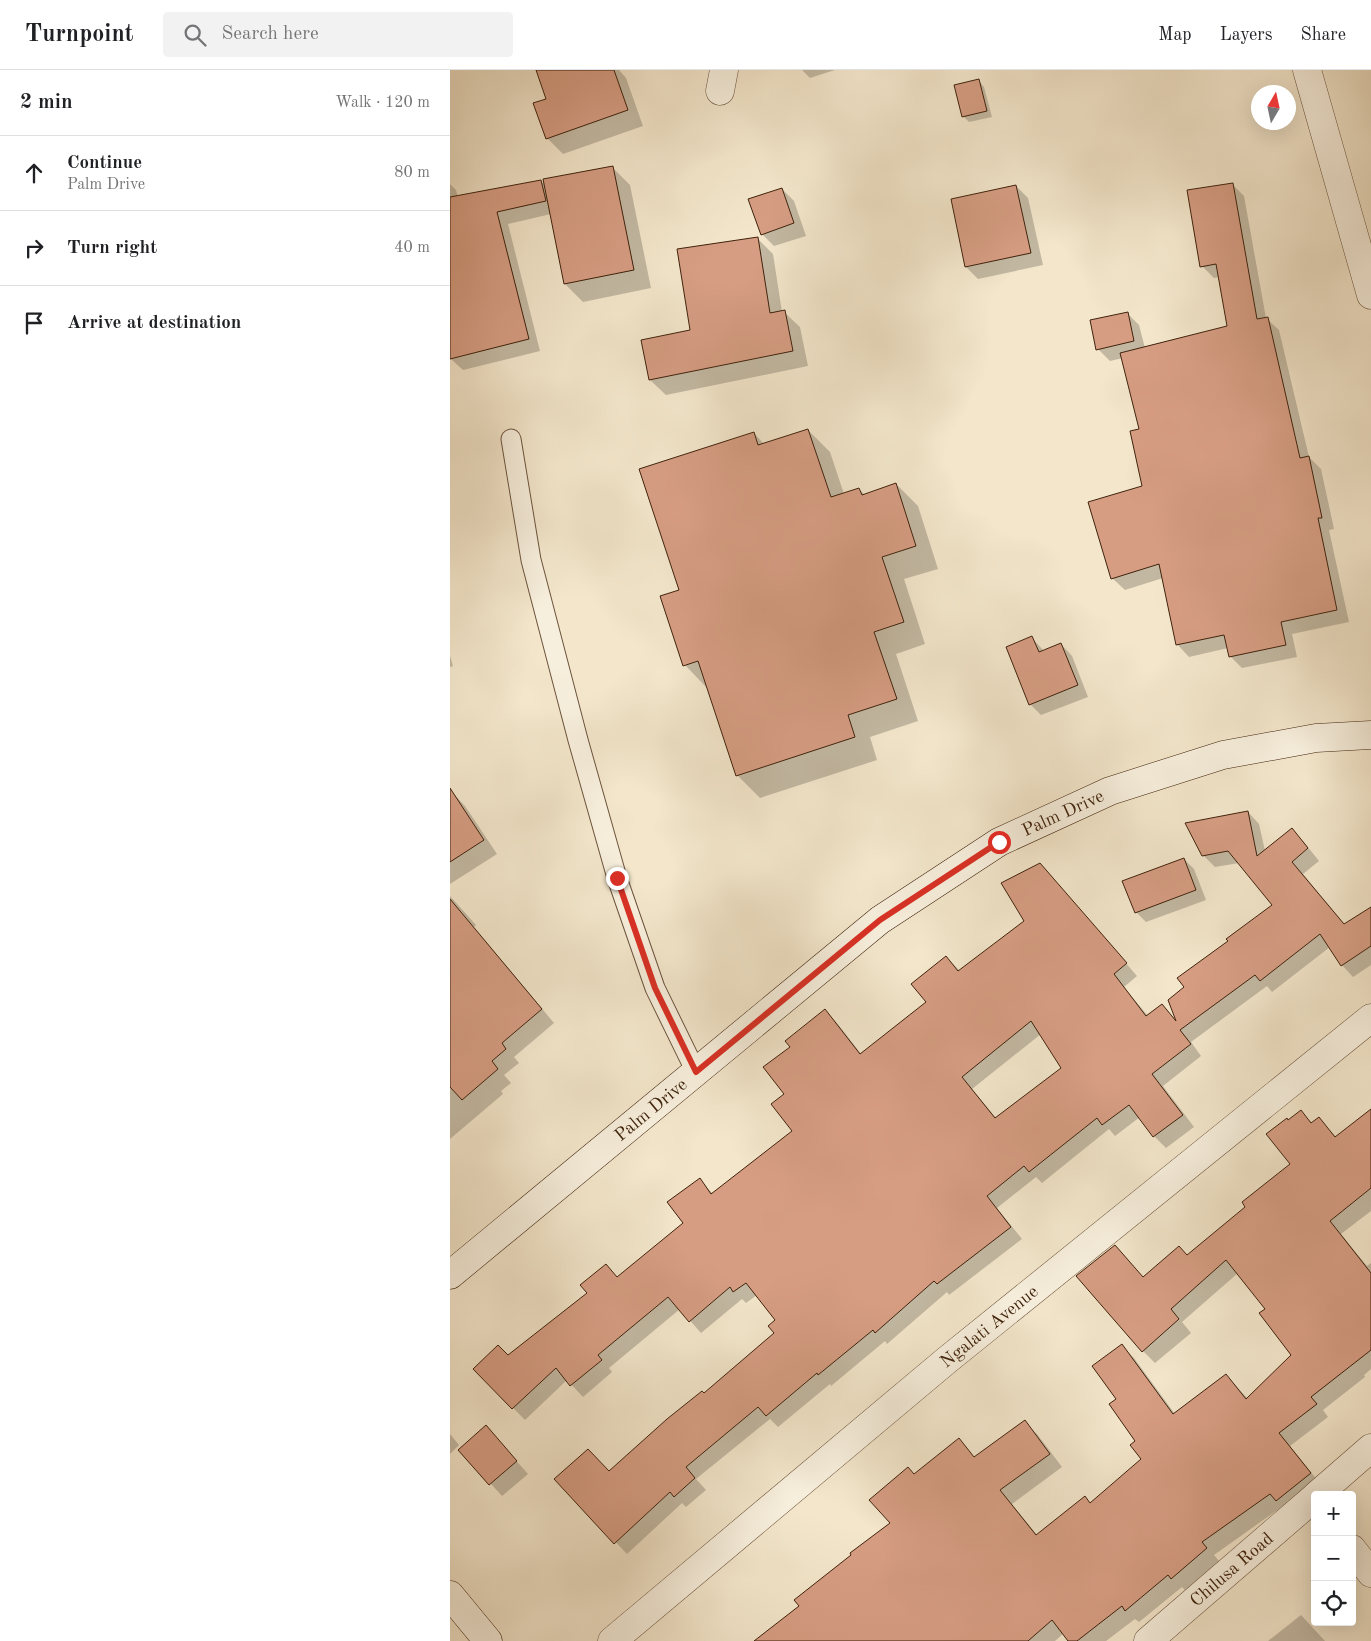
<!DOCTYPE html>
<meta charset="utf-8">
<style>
:root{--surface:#fff;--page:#f2f2f2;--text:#202124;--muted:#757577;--line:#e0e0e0}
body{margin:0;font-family:"Old Standard TT",serif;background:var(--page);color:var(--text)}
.controls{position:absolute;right:15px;bottom:15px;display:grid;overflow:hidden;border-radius:5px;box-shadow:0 5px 20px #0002}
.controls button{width:45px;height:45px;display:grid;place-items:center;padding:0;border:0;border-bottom:1px solid var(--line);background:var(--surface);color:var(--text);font:25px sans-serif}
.compass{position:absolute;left:801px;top:15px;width:45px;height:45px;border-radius:50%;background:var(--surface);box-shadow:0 5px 20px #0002;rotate:9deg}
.stop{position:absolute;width:15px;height:15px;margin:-11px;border:4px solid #d93025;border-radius:50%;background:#fff}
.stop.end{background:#d93025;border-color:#fff;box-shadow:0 1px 5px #0008}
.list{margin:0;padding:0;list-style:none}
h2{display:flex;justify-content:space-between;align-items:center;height:65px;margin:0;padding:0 20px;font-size:21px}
h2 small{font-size:16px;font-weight:400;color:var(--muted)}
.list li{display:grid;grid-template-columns:32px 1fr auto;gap:15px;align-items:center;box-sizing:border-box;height:75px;padding:0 20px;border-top:1px solid var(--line)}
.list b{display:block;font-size:19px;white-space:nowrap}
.list p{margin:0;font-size:16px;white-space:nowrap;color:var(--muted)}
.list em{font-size:16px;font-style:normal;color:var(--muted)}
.icon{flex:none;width:28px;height:28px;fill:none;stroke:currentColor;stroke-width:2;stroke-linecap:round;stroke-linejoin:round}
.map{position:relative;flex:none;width:921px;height:1571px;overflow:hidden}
header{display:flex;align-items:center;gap:30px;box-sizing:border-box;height:70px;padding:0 25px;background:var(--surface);border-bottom:1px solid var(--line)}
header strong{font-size:24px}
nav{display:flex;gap:28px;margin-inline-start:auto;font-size:18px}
.search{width:350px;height:45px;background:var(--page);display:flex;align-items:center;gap:12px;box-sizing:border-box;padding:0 18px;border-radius:5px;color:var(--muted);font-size:19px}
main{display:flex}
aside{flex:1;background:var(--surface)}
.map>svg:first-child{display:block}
.shadow{fill:#0003;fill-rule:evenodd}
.building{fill:#d69d83;stroke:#3f220c;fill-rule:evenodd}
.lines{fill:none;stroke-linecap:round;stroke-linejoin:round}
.lane-casing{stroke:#6c533c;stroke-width:21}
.street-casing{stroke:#6c533c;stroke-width:29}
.secondary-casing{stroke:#3f220c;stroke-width:29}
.lane{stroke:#f7efdd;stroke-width:19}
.street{stroke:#f7efdd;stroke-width:28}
.secondary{stroke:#f7efdd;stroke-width:28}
.route{stroke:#d93025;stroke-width:6}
.labels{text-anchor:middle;stroke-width:4;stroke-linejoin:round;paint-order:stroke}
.street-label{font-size:18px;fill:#3f220c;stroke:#f7efdd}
</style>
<header>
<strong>Turnpoint</strong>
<div class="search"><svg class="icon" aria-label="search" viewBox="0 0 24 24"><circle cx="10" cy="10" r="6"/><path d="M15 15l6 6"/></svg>Search here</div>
<nav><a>Map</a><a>Layers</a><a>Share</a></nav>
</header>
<main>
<aside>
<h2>2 min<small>Walk · 120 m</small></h2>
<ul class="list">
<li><svg class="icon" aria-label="ahead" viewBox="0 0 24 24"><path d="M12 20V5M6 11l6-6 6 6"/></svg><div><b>Continue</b><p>Palm Drive</p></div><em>80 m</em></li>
<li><svg class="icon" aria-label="right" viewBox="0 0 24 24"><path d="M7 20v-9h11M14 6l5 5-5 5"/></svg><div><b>Turn right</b></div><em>40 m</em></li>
<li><svg class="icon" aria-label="arrive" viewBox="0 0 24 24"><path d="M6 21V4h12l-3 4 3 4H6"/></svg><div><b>Arrive at destination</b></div></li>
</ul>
</aside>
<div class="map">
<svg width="921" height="1571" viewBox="0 0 921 1571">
<rect width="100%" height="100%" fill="#f3e6cb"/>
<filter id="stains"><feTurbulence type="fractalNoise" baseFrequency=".004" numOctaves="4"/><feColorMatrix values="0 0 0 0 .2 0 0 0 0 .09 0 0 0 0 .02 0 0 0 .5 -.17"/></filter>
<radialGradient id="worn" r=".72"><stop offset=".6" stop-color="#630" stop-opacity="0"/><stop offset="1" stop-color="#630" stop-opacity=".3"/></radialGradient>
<!-- shadow -->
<g class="shadow">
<path d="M87 0H169L176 8 193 56 113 84 97 68 98 29Z"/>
<path d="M352 0H385L360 8Z"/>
<path d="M529 11 534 17 542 47 519 52 513 46Z"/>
<path d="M162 97 180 115 201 218 133 232 115 214 101 144 58 154 90 281 13 300 1 289 0 284V114L6 120 8 127 91 111 95 115Z"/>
<path d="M782 114 794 126 816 248 829 260 859 387 871 399 884 459 879 460 899 552 842 564 847 587 792 598 780 586 778 578 739 587 727 574 713 508 675 520 662 508 694 417 690 360 673 288 660 291 648 279 677 243 689 255 695 278 779 257 770 207 764 208 752 196Z"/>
<path d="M566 116 578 128 593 195 528 209 516 197Z"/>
<path d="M332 119 344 131 356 166 324 176 312 164Z"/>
<path d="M307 168 323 184 332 242H334L350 257 358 296 216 325 200 310 241 261Z"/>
<path d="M358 360 380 382 394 424 409 419 415 425 446 414 468 436 488 499 454 509 475 574 446 584 468 651 420 667 427 690 310 728 288 706 258 617 257 618 235 595 231 520 304 363 314 374Z"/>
<path d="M582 568 594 581 611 574 622 586 638 627 591 645 580 634Z"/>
<path d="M0 586 3 596 0 597Z"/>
<path d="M2 722 15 736 47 784 0 814V724Z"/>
<path d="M798 742 809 754 815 781 842 760 853 771 869 791 853 804 895 855 921 845V895L903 907 892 895 880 877 822 922 817 916 741 972 751 986 713 1016 744 1057 716 1078 704 1066 690 1047 665 1066 659 1059 592 1113 586 1107 547 1138 572 1169 499 1225 497 1222 437 1274 435 1271 381 1316 380 1314 328 1357 320 1349 246 1409 256 1420 236 1437 232 1433 177 1484 106 1409 159 1403 254 1325 326 1263 327 1250 307 1225 296 1233 292 1229 251 1263 230 1239 159 1298 162 1302 133 1327 117 1310 75 1350 25 1299 58 1287 139 1223 156 1195 168 1208 235 1154 249 1109 263 1124 344 1061 336 1024 342 977 375 941 387 953 412 985 478 932 496 887 510 901 575 851 590 794 687 906 674 917 698 946 712 936 728 953 736 918 780 871 824 835 789 793 765 797 753 785ZM591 964 613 998 546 1048 522 1019Z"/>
<path d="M734 789 744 799 756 830 696 852 686 842Z"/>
<path d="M0 826 26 855 24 857 104 953 64 987 69 993 54 1005 61 1013 51 1021 53 1024 0 1069Z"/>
<path d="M921 1040V1141L891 1164 917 1196 921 1193V1299L914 1305 915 1307 873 1340 878 1347 840 1376 872 1416 839 1443 833 1436 764 1485 769 1491 735 1520 732 1517 689 1552 685 1549 656 1571H620L614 1563 605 1571H314L442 1454 465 1405 508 1370 525 1388 574 1352 587 1364 612 1397 562 1434 588 1466 641 1434 692 1389 687 1371 667 1330 672 1276 684 1288 725 1344 776 1305 798 1329 843 1285 817 1239 788 1203 732 1252 741 1263 705 1293 693 1281 694 1208 737 1187 797 1137 842 1094 839 1051 851 1042 863 1054 869 1049 886 1067Z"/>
<path d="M36 1357 78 1404 52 1426 10 1380Z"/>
<path d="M0 1364 9 1375 0 1384Z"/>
<path d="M851 1545 875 1571H818Z"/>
</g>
<!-- building -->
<g class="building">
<path d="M86 0H164L178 40 96 69 83 33 96 29Z"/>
<path d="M529 9 537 41 512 47 504 15Z"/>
<path d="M163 96 184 200 114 214 93 109Z"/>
<path d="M91 110 96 131 47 142 79 269 0 289V127Z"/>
<path d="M783 113 807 249 818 247 850 388 859 386 872 448H868L887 540 831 552 836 575 779 587 774 565 726 575 709 494 661 509 638 432 692 416 680 361 689 359 670 283 777 256 766 194 750 197 737 120Z"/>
<path d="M566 115 581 183 515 197 501 129Z"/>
<path d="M332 118 344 153 311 165 298 129Z"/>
<path d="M308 167 320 243 335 240 343 281 199 310 191 270 240 260 227 179Z"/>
<path d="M678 242 684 271 646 280 640 250Z"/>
<path d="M358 359 381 427 409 418 412 425 446 413 466 476 432 487 454 552 424 562 447 629 398 645 405 667 286 706 248 591 233 596 210 526 229 520 189 399 304 362 308 375Z"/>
<path d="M582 566 589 582 611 573 628 615 579 635 556 577Z"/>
<path d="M0 718 34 770 0 792Z"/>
<path d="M798 741 807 786 842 758 858 778 842 792 894 854 921 837V876L891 896 870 864 810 911 805 905 730 960 741 974 702 1004 733 1045 703 1067 679 1035 652 1055 647 1048 579 1102 574 1096 537 1126 561 1157 487 1214 484 1211 425 1263 423 1260 368 1305 367 1303 316 1346 308 1337 236 1397 245 1408 224 1427 220 1422 164 1474 104 1409 138 1379 159 1401 217 1349 252 1321 254 1323 324 1263 318 1256 325 1250 296 1213 283 1222 280 1217 239 1252 218 1227 148 1285 152 1290 120 1316 106 1298 62 1339 23 1299 48 1275 58 1285 137 1223 130 1215 156 1194 167 1207 233 1153 217 1132 250 1108 261 1124 342 1061 321 1034 334 1024 313 997 340 977 335 971 375 939 410 984 476 932 461 914 496 886 508 901 574 851 551 813 590 793 677 893 664 904 696 946 712 934 726 951 718 930 734 917 727 908 778 871 776 869 822 835 778 781 752 786 735 753ZM581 951 611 998 545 1048 512 1007Z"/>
<path d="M734 788 746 820 685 843 672 811Z"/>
<path d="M0 829 92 939 52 973 56 979 42 991 48 999 12 1030 0 1017Z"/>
<path d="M921 1039V1118L880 1151 921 1203V1280L861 1327 867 1334 829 1363 861 1403 826 1431 820 1424 752 1472 757 1478 721 1509 718 1505 675 1541 672 1536 627 1571H618L602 1550 578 1571H304L349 1536 344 1530 401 1485 400 1483 440 1453 419 1430 458 1397 464 1404 509 1368 524 1387 575 1350 600 1384 550 1420 586 1465 635 1426 640 1433 691 1389 680 1375 685 1371 659 1334 666 1329 642 1296 672 1274 723 1344 776 1304 796 1329 841 1285 809 1243 815 1239 776 1190 721 1239 729 1249 692 1282 626 1206 665 1175 693 1207 729 1176 737 1185 795 1137 792 1132 840 1094 816 1064 837 1048 838 1050 851 1040 861 1053 869 1047 885 1067Z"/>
<path d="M36 1355 67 1391 39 1415 8 1380Z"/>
</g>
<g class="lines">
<!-- lane casing -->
<g class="lane-casing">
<path id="lane" d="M61 369 81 490 128 670 167 808 205 918 246 1002"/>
</g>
<!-- street casing -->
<g class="street-casing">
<g id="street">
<path d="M857 0 921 225"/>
<path d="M270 21 274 0"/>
<path d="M867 1425 921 1378"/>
<path d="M902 1479 921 1503"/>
<path id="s1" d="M162 1571 497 1290 921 948"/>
<path id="s2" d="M698 1571 865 1427"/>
</g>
</g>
<!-- secondary casing -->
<g class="secondary-casing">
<g id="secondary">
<path id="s3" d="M0 1205 430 850 549 772 660 721 773 685 866 668 921 665"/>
<path d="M0 1525 38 1571"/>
</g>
</g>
<!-- lane -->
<use href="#lane" class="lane"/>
<!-- street -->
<use href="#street" class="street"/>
<!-- secondary -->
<use href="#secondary" class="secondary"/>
</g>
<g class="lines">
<!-- route -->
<path class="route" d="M167 808 205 918 246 1002 430 850 549 772"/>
</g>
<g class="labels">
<!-- street labels -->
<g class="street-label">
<text dy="6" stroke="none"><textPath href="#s3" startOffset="770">Palm Drive</textPath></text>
<text dy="6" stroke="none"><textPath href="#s3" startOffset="260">Palm Drive</textPath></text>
<text dy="6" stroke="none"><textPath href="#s1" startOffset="491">Ngalati Avenue</textPath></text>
<text dy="6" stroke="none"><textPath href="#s2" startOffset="110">Chilusa Road</textPath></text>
</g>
</g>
<rect width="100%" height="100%" filter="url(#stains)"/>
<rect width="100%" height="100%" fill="url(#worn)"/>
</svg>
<div class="controls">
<button>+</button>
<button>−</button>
<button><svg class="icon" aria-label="locate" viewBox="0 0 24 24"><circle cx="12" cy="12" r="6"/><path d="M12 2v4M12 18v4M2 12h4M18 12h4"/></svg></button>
</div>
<svg class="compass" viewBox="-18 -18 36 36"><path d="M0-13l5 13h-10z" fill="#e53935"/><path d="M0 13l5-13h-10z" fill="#757577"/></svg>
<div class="stop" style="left:549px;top:772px"></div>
<div class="stop end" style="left:167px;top:808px"></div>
</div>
</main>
